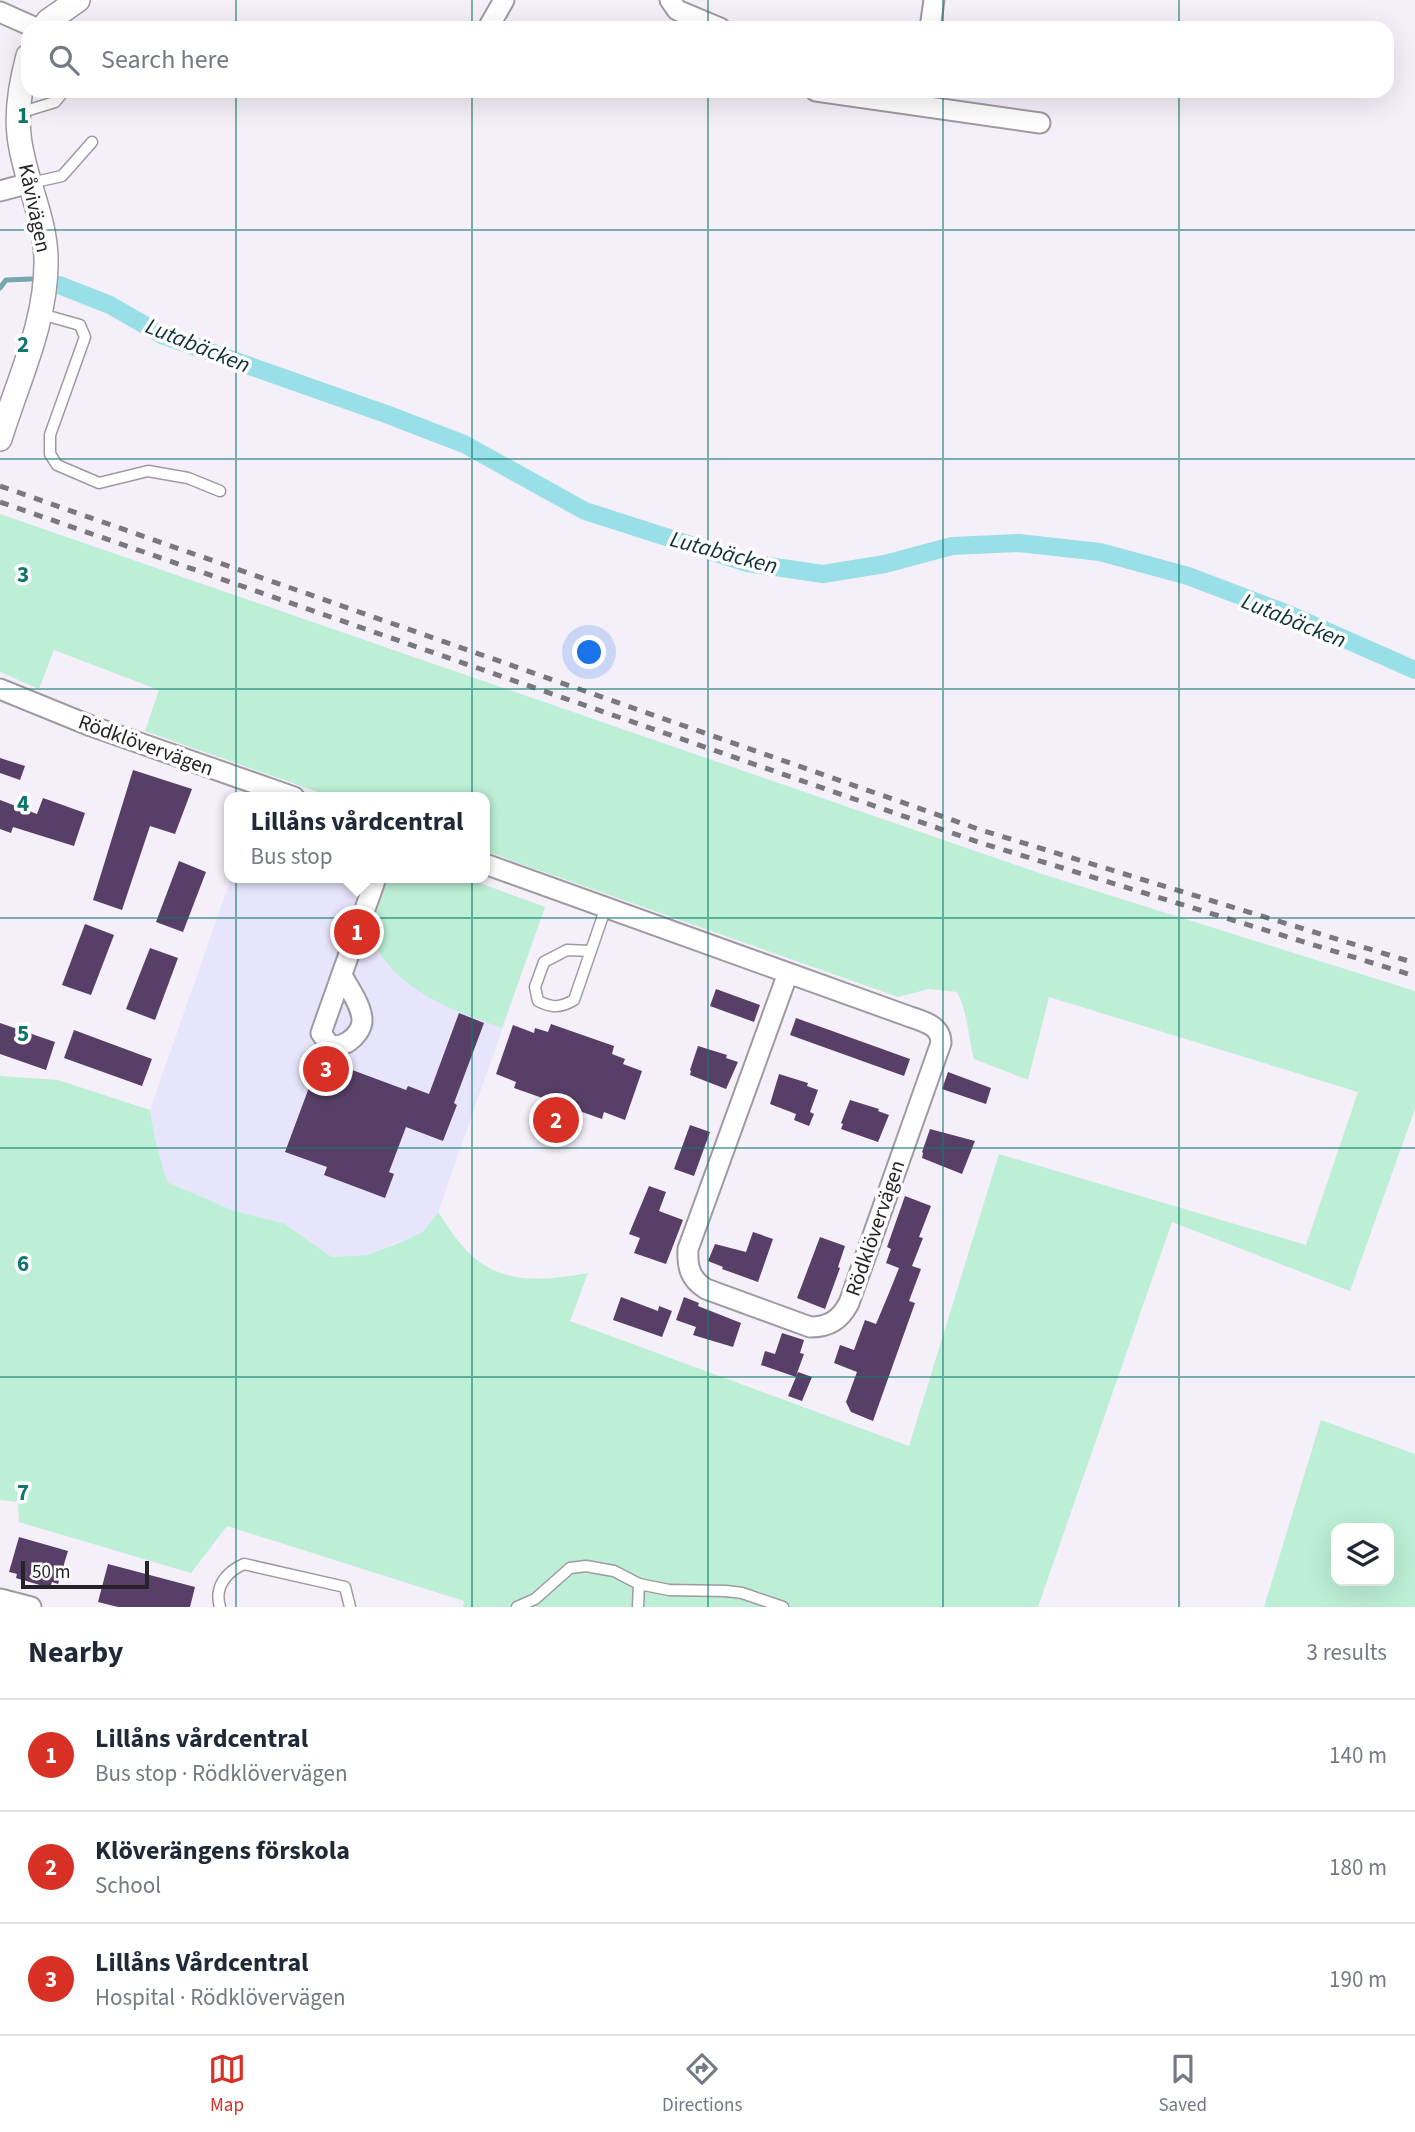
<!DOCTYPE html>
<meta charset="utf-8">
<style>
:root{--surface:#fff;--page:#f6f6f7;--text:#1f2937;--muted:#747a83;--line:#e0e1e3;--accent:#d93025}
body{margin:0;font-family:"Source Sans 3",sans-serif;background:var(--page);color:var(--text)}
.controls{position:absolute;right:21px;bottom:21px;display:grid;overflow:hidden;border-radius:14px;box-shadow:0 7px 28px #0002}
.controls button{width:63px;height:63px;display:grid;place-items:center;padding:0;border:0;border-bottom:2px solid var(--line);background:var(--surface);color:var(--text);font:35px sans-serif}
.scale{position:absolute;left:21px;bottom:18px;width:128px;box-sizing:border-box;padding-left:7px;border:4px solid #252327;border-top:0;font-size:19px;line-height:24px;white-space:nowrap;color:#252327;-webkit-text-stroke:5px #fff;paint-order:stroke}
.you{position:absolute;left:590px;top:653px;width:24px;height:24px;margin:-18px;border:5px solid #fff;border-radius:50%;background:#1a73e8;box-shadow:0 0 0 10px #1a73e833}
.badge{display:grid;place-items:center;width:46px;height:46px;border-radius:50%;background:var(--accent);color:#fff;font-size:23px;font-weight:700}
.pin{position:absolute;translate:-50% -50%;border:4px solid #fff;box-shadow:0 2px 7px #0006}
.popup{position:absolute;left:224px;top:792px;width:266px;height:91px;box-sizing:border-box;display:grid;place-content:center;border-radius:14px;background:var(--surface);filter:drop-shadow(0 2px 5px #0005);font-size:23px;white-space:nowrap;color:var(--muted)}
.popup b{font-size:26px;color:var(--text)}
.popup::after{content:'';position:absolute;left:50%;top:100%;margin-left:-14px;border:14px solid transparent;border-top-color:var(--surface)}
.list{margin:0;padding:0;list-style:none}
h2{display:flex;justify-content:space-between;align-items:center;height:91px;margin:0;padding:0 28px;font-size:30px}
h2 small{font-size:23px;font-weight:400;color:var(--muted)}
.list li{display:grid;grid-template-columns:46px 1fr auto;gap:21px;align-items:center;box-sizing:border-box;height:112px;padding:0 28px;border-top:2px solid var(--line)}
.list b{display:block;font-size:26px;white-space:nowrap}
.list p{margin:0;font-size:23px;white-space:nowrap;color:var(--muted)}
.list em{font-size:23px;font-style:normal;color:var(--muted)}
.icon{flex:none;width:38px;height:38px;fill:none;stroke:currentColor;stroke-width:2;stroke-linecap:round;stroke-linejoin:round}
.map{position:relative;flex:none;width:1415px;height:1607px;overflow:hidden}
.search{position:absolute;background:var(--surface);box-shadow:0 7px 28px #0002;left:21px;right:21px;top:21px;height:77px;display:flex;align-items:center;gap:18px;box-sizing:border-box;padding:0 24px;border-radius:21px;color:var(--muted);font-size:26px}
.sheet{height:427px;background:var(--surface)}
nav{display:flex;justify-content:space-around;align-items:center;box-sizing:border-box;height:98px;border-top:2px solid var(--line);background:var(--surface);font-size:19px;color:var(--muted)}
nav a{display:grid;justify-items:center;gap:4px}
nav .on{color:var(--accent)}
.map>svg:first-child{display:block}
.medical{fill:#e7e5fb}
.green{fill:#bcefd5;fill-rule:evenodd}
.lines{fill:none;stroke-linecap:round;stroke-linejoin:round}
.stream{stroke:#76a7ae;stroke-width:5}
.canal{stroke:#99dfe8;stroke-width:18}
.building{fill:#583f67}
.service-casing{stroke:#9f99a2;stroke-width:13}
.minor-casing{stroke:#9f99a2;stroke-width:23}
.tertiary-casing{stroke:#9f99a2;stroke-width:26}
.service{stroke:#fff;stroke-width:10}
.minor{stroke:#fff;stroke-width:19}
.tertiary{stroke:#fff;stroke-width:23}
.rail{stroke:#7a777d;stroke-width:5;stroke-dasharray:9 9;stroke-linecap:butt}
.grid{fill:none;stroke:#0f766e;stroke-width:2;stroke-opacity:0.55}
.labels{text-anchor:middle;stroke-width:7;stroke-linejoin:round;paint-order:stroke}
.street-label{font-size:21px;fill:#252327;stroke:#fff}
.water-label{font-size:23px;font-style:italic;fill:#0d3134;stroke:#fff}
.grid-label{font-size:23px;text-anchor:middle;font-weight:bold;fill:#0f766e;stroke:#fff;stroke-width:7;stroke-linejoin:round;paint-order:stroke}
</style>
<div class="map">
<svg width="1415" height="1607" viewBox="0 0 1415 1607">
<rect width="100%" height="100%" fill="#f5eff9"/>
<!-- medical -->
<path class="medical" d="M231 878H466L545 907 438 1212 423 1232 367 1255 332 1257 283 1223 234 1211 167 1182 155 1139 150 1110Z"/>
<!-- green -->
<g class="green">
<path d="M0 514 1042 874 1415 991V1109L1350 1291 1172 1222 1038 1607H463L464 1601 227 1526 191 1573 19 1522 18 1502 0 1500V1076L58 1080 150 1110 155 1139 167 1182 234 1211 283 1223 332 1257 367 1255 394 1245 423 1232 438 1212C447 1225 456 1240 468 1252 502 1286 544 1281 588 1273L570 1321 909 1446 999 1154 1306 1245 1358 1092 1049 997 1028 1080 974 1059C968 1036 968 1013 957 992L929 989 898 997 485 851V797H332L145 731 159 690 54 650 39 689 0 672Z"/>
<path d="M386 878H466L545 907 502 1028C459 1012 412 997 383 958 377 950 370 939 369 929 369 920 383 888 386 878Z"/>
<path d="M1321 1420 1415 1454V1607H1264ZM1336 1528H1389V1581H1336Z"/>
</g>
<g class="lines">
<!-- stream -->
<path class="stream" d="M0 288 6 280 31 279"/>
<!-- canal -->
<path class="canal" d="M59 285 110 305 162 335 386 414 464 444 585 511 747 563 823 574 885 564 952 546 1019 543 1100 552 1188 576 1288 614 1415 670"/>
</g>
<!-- building -->
<g class="building">
<path d="M0 758 25 766 20 780 0 773Z"/>
<path d="M133 770 192 789 175 834 150 826 122 910 93 900Z"/>
<path d="M43 798 85 813 74 846 13 827 11 833 0 829V800L37 814Z"/>
<path d="M179 861 206 872 183 932 156 922Z"/>
<path d="M85 924 114 935 91 995 62 985Z"/>
<path d="M150 948 178 958 155 1020 126 1009Z"/>
<path d="M716 989 760 1005 754 1022 710 1006Z"/>
<path d="M459 1013 484 1023 454 1103 457 1105 443 1141 406 1127 389 1172 394 1174 385 1198 324 1175 327 1167 285 1152 320 1058 406 1090 408 1086 429 1094Z"/>
<path d="M796 1018 910 1059 904 1076 790 1035Z"/>
<path d="M0 1023 55 1042 46 1070 0 1054Z"/>
<path d="M551 1024 614 1046 612 1054 625 1059 623 1064 642 1071 625 1120 604 1112 602 1119 514 1088 516 1082 496 1074 513 1025 534 1033 535 1028 548 1032Z"/>
<path d="M74 1030 152 1059 142 1086 64 1058Z"/>
<path d="M698 1046 727 1055 726 1058 738 1062 726 1089 690 1075 691 1071 690 1070Z"/>
<path d="M948 1072 991 1088 986 1104 942 1089Z"/>
<path d="M779 1074 808 1083 807 1086 818 1090 810 1112 814 1114 809 1126 794 1120 796 1114 770 1104Z"/>
<path d="M850 1100 879 1109 878 1111 889 1115 878 1142 841 1129 843 1124 841 1123Z"/>
<path d="M690 1125 710 1132 694 1176 674 1169Z"/>
<path d="M930 1129 975 1141 962 1174 922 1158 923 1153 922 1152Z"/>
<path d="M649 1186 666 1192 659 1211 683 1220 666 1264 634 1253 640 1238 629 1234Z"/>
<path d="M905 1196 931 1206 919 1237 923 1238 912 1266 921 1269 909 1301 915 1303 873 1421 851 1412 846 1402 857 1372 834 1363 840 1345 854 1350 865 1320 876 1324 889 1293 899 1268 886 1263 891 1249 887 1247Z"/>
<path d="M753 1232 773 1239 758 1282 722 1269 723 1267 708 1261 715 1244 746 1252Z"/>
<path d="M820 1237 845 1246 838 1267 840 1268 825 1309 797 1298Z"/>
<path d="M621 1297 658 1311 659 1306 672 1311 662 1337 613 1320Z"/>
<path d="M684 1297 699 1303 698 1306 741 1323 733 1347 693 1335 696 1327 676 1320Z"/>
<path d="M782 1333 804 1340 800 1353 804 1354 796 1376 798 1372 812 1377 802 1401 788 1396 796 1377 761 1365 765 1351 775 1354Z"/>
<path d="M19 1537 68 1551 58 1584 52 1582 50 1588 16 1578 17 1574 9 1572Z"/>
<path d="M108 1564 195 1587 190 1607H118L98 1602Z"/>
</g>
<g class="lines">
<!-- service casing -->
<g class="service-casing">
<g id="service">
<path d="M19 113 55 102 64 91"/>
<path d="M31 183 62 176 92 142"/>
<path d="M41 314 80 325 85 337 50 435V454L57 465 99 483 148 471 188 478 220 491"/>
<path d="M591 951 567 950 544 962 535 987 538 1001C552 1008 560 1008 574 1000L606 907"/>
<path d="M220 1607C214 1587 226 1572 244 1564L345 1587 350 1607"/>
<path d="M517 1607 535 1599 570 1568 586 1566 614 1571 639 1584 669 1590 726 1591 742 1593 783 1607"/>
<path d="M638 1607 639 1584"/>
</g>
</g>
<!-- minor casing -->
<g class="minor-casing">
<g id="minor">
<path d="M670 0 677 10 720 28"/>
<path d="M0 12 36 28"/>
<path d="M488 28 504 0"/>
<path d="M930 28 934 0"/>
<path d="M816 91 1040 123"/>
<path d="M0 191 30 183"/>
<path d="M0 689 91 726 294 797"/>
<path d="M485 864 905 1015C921 1021 941 1024 941 1043L849 1303C840 1320 829 1327 810 1327L706 1289C690 1279 687 1267 688 1249L788 973"/>
<path d="M342 975C349 989 363 1007 362 1022 360 1036 341 1052 328 1043 327 1042 322 1034 321 1033L376 878"/>
<path d="M0 1599 31 1607"/>
</g>
</g>
<!-- tertiary casing -->
<g class="tertiary-casing">
<g id="tertiary">
<path d="M43 28 48 21 78 0"/>
<path d="M0 439C18 380 47 322 46 260 46 217 23 177 19 135 16 108 21 82 28 56"/>
</g>
</g>
<!-- service -->
<use href="#service" class="service"/>
<!-- minor -->
<use href="#minor" class="minor"/>
<!-- tertiary -->
<use href="#tertiary" class="tertiary"/>
<!-- rail -->
<g class="rail">
<path d="M0 486 981 830 1415 963"/>
<path d="M0 502 978 842 1415 976"/>
</g>
</g>
<!-- grid -->
<path class="grid" d="M236 0V28M472 0V28M708 0V28M943 0V28M1179 0V28M236 91V1607M472 91V1607M708 91V1607M943 91V1607M1179 91V1607M0 230H1415M0 459H1415M0 689H1415M0 918H1415M0 1148H1415M0 1377H1415"/>
<g class="labels">
<!-- street labels -->
<g class="street-label">
<text transform="translate(35 208) rotate(78)" y="7">Kåvivägen</text>
<text transform="translate(146 745) rotate(20)" y="7">Rödklövervägen</text>
<text transform="translate(875 1228) rotate(-71)" y="7">Rödklövervägen</text>
</g>
<!-- water labels -->
<g class="water-label">
<text transform="translate(198 345) rotate(22)" y="8">Lutabäcken</text>
<text transform="translate(724 552) rotate(15)" y="8">Lutabäcken</text>
<text transform="translate(1294 620) rotate(22)" y="8">Lutabäcken</text>
</g>
</g>
<g class="grid-label">
<text x="23" y="123">1</text>
<text x="23" y="352">2</text>
<text x="23" y="582">3</text>
<text x="23" y="811">4</text>
<text x="23" y="1041">5</text>
<text x="23" y="1271">6</text>
<text x="23" y="1500">7</text>
</g>
</svg>
<div class="controls">
<button><svg class="icon" aria-label="layers" viewBox="0 0 24 24"><path d="M12 4l9 5-9 5-9-5zM3 14l9 5 9-5"/></svg></button>
</div>
<div class="scale">50 m</div>
<div class="you"></div>
<div class="pin badge" style="left:357px;top:932px">1</div>
<div class="popup"><b>Lillåns vårdcentral</b>Bus stop</div>
<div class="pin badge" style="left:556px;top:1120px">2</div>
<div class="pin badge" style="left:326px;top:1069px">3</div>
<div class="search"><svg class="icon" aria-label="search" viewBox="0 0 24 24"><circle cx="10" cy="10" r="6"/><path d="M15 15l6 6"/></svg>Search here</div>
</div>
<section class="sheet">
<h2>Nearby<small>3 results</small></h2>
<ul class="list">
<li><span class="badge">1</span><div><b>Lillåns vårdcentral</b><p>Bus stop · Rödklövervägen</p></div><em>140 m</em></li>
<li><span class="badge">2</span><div><b>Klöverängens förskola</b><p>School</p></div><em>180 m</em></li>
<li><span class="badge">3</span><div><b>Lillåns Vårdcentral</b><p>Hospital · Rödklövervägen</p></div><em>190 m</em></li>
</ul>
</section>
<nav>
<a class="on"><svg class="icon" aria-label="map" viewBox="0 0 24 24"><path d="M3 6l6-2 6 2 6-2v14l-6 2-6-2-6 2zM9 4v14M15 6v14"/></svg>Map</a>
<a><svg class="icon" aria-label="directions" viewBox="0 0 24 24"><path d="M12 3l9 9-9 9-9-9zM9 14v-3h6M13 9l2 2-2 2"/></svg>Directions</a>
<a><svg class="icon" aria-label="saved" viewBox="0 0 24 24"><path d="M7 4h10v16l-5-4-5 4z"/></svg>Saved</a>
</nav>
